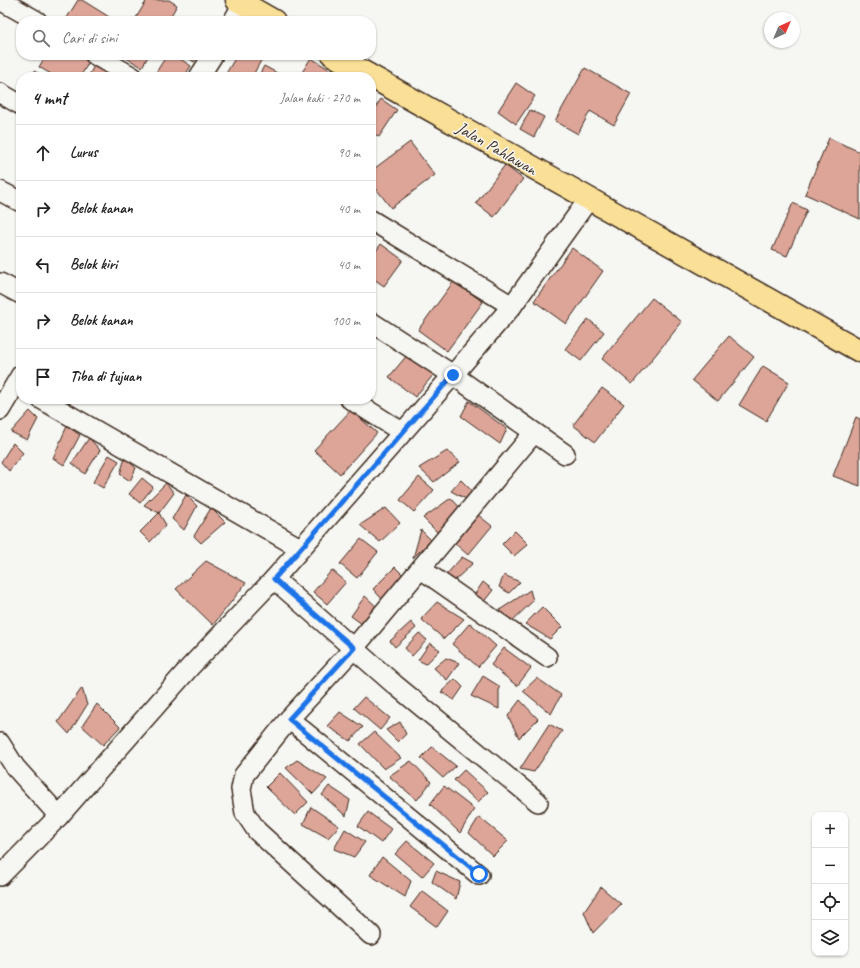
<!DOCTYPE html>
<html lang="id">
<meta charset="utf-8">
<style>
:root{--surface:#fff;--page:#f2f2f2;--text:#222;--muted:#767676;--line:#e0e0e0}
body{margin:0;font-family:Caveat,sans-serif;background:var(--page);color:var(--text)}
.controls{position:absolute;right:12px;bottom:12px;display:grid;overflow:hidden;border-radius:8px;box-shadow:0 1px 3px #0004}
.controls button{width:36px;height:36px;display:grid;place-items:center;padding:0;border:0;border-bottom:1px solid var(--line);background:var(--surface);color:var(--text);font:20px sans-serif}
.compass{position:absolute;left:764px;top:12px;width:36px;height:36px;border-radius:50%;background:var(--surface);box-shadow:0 1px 3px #0004;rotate:44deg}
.stop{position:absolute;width:12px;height:12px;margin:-9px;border:3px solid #1a73e8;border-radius:50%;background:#fff}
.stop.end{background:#1a73e8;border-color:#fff;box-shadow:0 1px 4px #0008}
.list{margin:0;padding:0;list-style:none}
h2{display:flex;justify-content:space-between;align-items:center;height:52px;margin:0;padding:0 16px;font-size:17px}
h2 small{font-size:13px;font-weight:400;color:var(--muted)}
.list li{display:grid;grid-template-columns:26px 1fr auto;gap:12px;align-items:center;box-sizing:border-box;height:56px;padding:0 16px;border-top:1px solid var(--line)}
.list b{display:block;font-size:15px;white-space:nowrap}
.list em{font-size:13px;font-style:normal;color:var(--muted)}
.icon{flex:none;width:22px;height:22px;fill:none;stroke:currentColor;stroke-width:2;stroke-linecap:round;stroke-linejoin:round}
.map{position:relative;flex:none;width:860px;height:968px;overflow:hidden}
.search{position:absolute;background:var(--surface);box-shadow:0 1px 3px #0004;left:16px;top:16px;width:360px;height:44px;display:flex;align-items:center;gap:10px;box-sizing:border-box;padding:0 14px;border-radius:16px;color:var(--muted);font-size:15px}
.panel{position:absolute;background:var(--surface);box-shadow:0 1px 3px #0004;left:16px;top:72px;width:360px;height:332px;border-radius:16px}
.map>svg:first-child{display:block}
.building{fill:#dda498;stroke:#3b2a1e}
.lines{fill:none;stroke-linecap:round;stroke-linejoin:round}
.street-casing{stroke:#3b2a1e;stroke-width:22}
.highway-casing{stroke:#3b2a1e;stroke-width:25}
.street{stroke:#f6f6f2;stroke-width:19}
.highway{stroke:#fadf96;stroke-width:22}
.route{stroke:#1a73e8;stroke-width:5}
.labels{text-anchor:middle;stroke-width:3;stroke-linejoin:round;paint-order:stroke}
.street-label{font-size:17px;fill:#3b2a1e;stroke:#f6f6f2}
</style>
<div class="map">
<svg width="860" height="968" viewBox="0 0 860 968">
<rect width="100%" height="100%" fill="#f6f6f2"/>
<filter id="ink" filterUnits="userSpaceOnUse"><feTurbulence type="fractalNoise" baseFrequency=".025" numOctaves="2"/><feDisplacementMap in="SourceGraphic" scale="8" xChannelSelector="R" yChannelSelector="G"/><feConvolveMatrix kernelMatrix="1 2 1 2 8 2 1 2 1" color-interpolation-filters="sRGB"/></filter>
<g filter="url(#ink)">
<!-- building -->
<g class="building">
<path d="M78 0H82L114 20 65 21Z"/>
<path d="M147 0H169L177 5 168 21H134Z"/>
<path d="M46 55H77L89 62 80 77H56L39 67Z"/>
<path d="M121 55H149L142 67Z"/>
<path d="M167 55H174L191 66 184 77H153Z"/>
<path d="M184 55H198L194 62Z"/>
<path d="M237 55H264L252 77H224Z"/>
<path d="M311 58 332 71 328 77H299Z"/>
<path d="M95 64 118 77H88Z"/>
<path d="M264 66 279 74 277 77H258Z"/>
<path d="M585 68 631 94 614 125 590 111 578 134 555 121Z"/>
<path d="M34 71 45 77H31Z"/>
<path d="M516 83 535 96 516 124 498 111Z"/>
<path d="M381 99 397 110 379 137 371 132V114Z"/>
<path d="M530 110 544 117 534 137 520 129Z"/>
<path d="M829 138 860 152V219L805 194Z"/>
<path d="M410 142 435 175 391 208 371 182V171Z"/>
<path d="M505 165 523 179 494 217 476 203Z"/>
<path d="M793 203 807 210 787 256 772 250Z"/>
<path d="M381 244 403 260 384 286 371 277V258Z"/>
<path d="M572 248 603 271 566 324 534 301Z"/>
<path d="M454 281 483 302 447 351 418 330Z"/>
<path d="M652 298 682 322 632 384 602 359Z"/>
<path d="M588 319 604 332 581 361 565 349Z"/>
<path d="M729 336 754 357 718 401 692 380Z"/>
<path d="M408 354 434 374 415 397 389 377Z"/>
<path d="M763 366 789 382 766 421 739 405Z"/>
<path d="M602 388 624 404 595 442 573 425Z"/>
<path d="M469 401 507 429 500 444 461 416Z"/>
<path d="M351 410 377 433 340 474 314 450Z"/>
<path d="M30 411 38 419 27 440 11 432Z"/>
<path d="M856 417 860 419V486L833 476Z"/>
<path d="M67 426 80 435 64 465 53 458Z"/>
<path d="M89 438 100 450 85 474 72 463Z"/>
<path d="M13 443 23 453 9 471 1 462Z"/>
<path d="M447 451 460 462 434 482 419 468Z"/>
<path d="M109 455 119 461 103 488 93 482Z"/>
<path d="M125 458 136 468 130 481 120 474Z"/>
<path d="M419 477 434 490 414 512 400 500Z"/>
<path d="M142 478 153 487 140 503 129 494Z"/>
<path d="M461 480 473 492 466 499 451 491Z"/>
<path d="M166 483 174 493 159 513 144 505Z"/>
<path d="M186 495 197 506 184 530 172 519Z"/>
<path d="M451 498 462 510 439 534 423 518Z"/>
<path d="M211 508 225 522 201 543 194 536Z"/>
<path d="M386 508 400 523 380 542 360 525Z"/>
<path d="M473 511 492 526 468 555 450 539Z"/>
<path d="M159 513 166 525 150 542 140 532Z"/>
<path d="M421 530 431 540 413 558Z"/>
<path d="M515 531 528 544 514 556 502 544Z"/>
<path d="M361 539 378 552 357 578 340 564Z"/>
<path d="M462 557 473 563 453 582 446 575Z"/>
<path d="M206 561 246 583 213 625 176 589Z"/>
<path d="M395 567 405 577 382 599 373 589Z"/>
<path d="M332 570 346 582 327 604 313 592Z"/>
<path d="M504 575 520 582 509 593 499 587Z"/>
<path d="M483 582 493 590 482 604 473 597Z"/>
<path d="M530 590 533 601 510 623 498 611Z"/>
<path d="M365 596 379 609 362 624 351 616Z"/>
<path d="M437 602 464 619 444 639 421 619Z"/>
<path d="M542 607 562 627 550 639 525 624Z"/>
<path d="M411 622 416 628 395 647 390 641Z"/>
<path d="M470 623 496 646 478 667 452 644Z"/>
<path d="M419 633 427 640 412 656 405 648Z"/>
<path d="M430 643 440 650 426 664 418 660Z"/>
<path d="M504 648 531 668 517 686 491 665Z"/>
<path d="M446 658 459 663 447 680 434 668Z"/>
<path d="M483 676 499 686V709L471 696Z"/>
<path d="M537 678 561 695 551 714 523 691Z"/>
<path d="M455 679 463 687 454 700 441 692Z"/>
<path d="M82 688 87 705 69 734 58 722Z"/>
<path d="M364 697 390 718 380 730 354 708Z"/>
<path d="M520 700 538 719 519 738 508 716Z"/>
<path d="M97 704 120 727 103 745 82 726Z"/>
<path d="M340 712 363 727 350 741 327 726Z"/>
<path d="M400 722 406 734 398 742 386 730Z"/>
<path d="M549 724 562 731 534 772 520 769Z"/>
<path d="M374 732 401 758 384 769 360 744Z"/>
<path d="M432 747 456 766 443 778 421 758Z"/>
<path d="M297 760 327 779 313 794 286 768Z"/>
<path d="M411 761 431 782 417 800 389 776Z"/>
<path d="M464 770 488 792 478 802 454 780Z"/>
<path d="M280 773 308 802 295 815 266 787Z"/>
<path d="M329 786 350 800 346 816 322 795Z"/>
<path d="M444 786 474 809 460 833 430 804Z"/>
<path d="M311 807 339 826 328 838 303 824Z"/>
<path d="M368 812 391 829 381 843 358 826Z"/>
<path d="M479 817 508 841 493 856 469 833Z"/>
<path d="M345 829 365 842 354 857 334 849Z"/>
<path d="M407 841 434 863 422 877 395 854Z"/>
<path d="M382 857 411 881 405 897 370 875Z"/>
<path d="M436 871 460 882 456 899 432 882Z"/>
<path d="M601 887 621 904 593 933 584 912Z"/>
<path d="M422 891 448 911 437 927 410 907Z"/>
</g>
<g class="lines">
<!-- street casing -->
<g class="street-casing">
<g id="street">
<path d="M0 0 37 21"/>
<path d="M233 21 243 4"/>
<path d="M95 55 133 77"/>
<path d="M199 77 213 55"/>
<path d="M0 93 21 105"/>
<path d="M0 191 21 202"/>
<path d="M371 220 512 306"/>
<path d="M0 283 21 294"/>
<path d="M371 322 453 375 565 454"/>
<path d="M41 399 300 548"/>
<path d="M350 399 402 432"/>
<path d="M0 410 21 375"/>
<path d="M421 569 547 657"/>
<path d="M274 579 394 684 538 802"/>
<path d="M289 719 479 875"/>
<path d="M0 743 15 767 59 816"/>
<path d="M0 876 59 816 190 667 274 579 453 375 512 306 588 200"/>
<path d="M371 935 257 831 245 813 241 789 244 775 289 719 354 648 533 434"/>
</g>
</g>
<!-- highway casing -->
<g class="highway-casing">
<g id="highway">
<path d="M237 0 274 21"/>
<path d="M333 55 860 351"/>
</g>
</g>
<!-- street -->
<use href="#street" class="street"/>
<!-- highway -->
<use href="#highway" class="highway"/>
</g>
</g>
<g class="lines" filter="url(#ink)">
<!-- route -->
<path class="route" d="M453 375 274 579 354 648 289 719 479 874"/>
</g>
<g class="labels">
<!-- street labels -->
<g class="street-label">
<text transform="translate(497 148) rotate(30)" y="6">Jalan Pahlawan</text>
</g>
</g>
</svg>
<div class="controls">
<button>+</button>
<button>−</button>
<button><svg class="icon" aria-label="locate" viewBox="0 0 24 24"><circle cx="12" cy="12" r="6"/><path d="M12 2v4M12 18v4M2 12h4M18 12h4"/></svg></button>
<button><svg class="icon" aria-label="layers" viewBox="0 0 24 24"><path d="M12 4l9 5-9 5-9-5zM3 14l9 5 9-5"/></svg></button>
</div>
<svg class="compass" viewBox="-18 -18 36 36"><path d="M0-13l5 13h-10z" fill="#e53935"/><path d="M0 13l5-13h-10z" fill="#767676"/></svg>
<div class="stop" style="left:479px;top:874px"></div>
<div class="stop end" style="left:453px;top:375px"></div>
<div class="search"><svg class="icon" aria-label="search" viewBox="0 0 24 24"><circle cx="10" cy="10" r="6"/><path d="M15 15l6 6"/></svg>Cari di sini</div>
<section class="panel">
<h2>4 mnt<small>Jalan kaki · 270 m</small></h2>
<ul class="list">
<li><svg class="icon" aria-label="ahead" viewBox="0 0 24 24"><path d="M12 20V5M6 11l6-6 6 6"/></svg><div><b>Lurus</b></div><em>90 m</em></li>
<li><svg class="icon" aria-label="right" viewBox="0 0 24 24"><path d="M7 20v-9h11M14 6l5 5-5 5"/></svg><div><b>Belok kanan</b></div><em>40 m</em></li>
<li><svg class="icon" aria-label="left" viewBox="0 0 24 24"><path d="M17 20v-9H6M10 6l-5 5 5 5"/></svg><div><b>Belok kiri</b></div><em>40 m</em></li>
<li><svg class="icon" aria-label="right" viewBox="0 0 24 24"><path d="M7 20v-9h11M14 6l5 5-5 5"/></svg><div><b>Belok kanan</b></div><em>100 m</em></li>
<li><svg class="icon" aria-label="arrive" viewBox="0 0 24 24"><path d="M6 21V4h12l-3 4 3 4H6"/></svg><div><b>Tiba di tujuan</b></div></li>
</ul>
</section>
</div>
